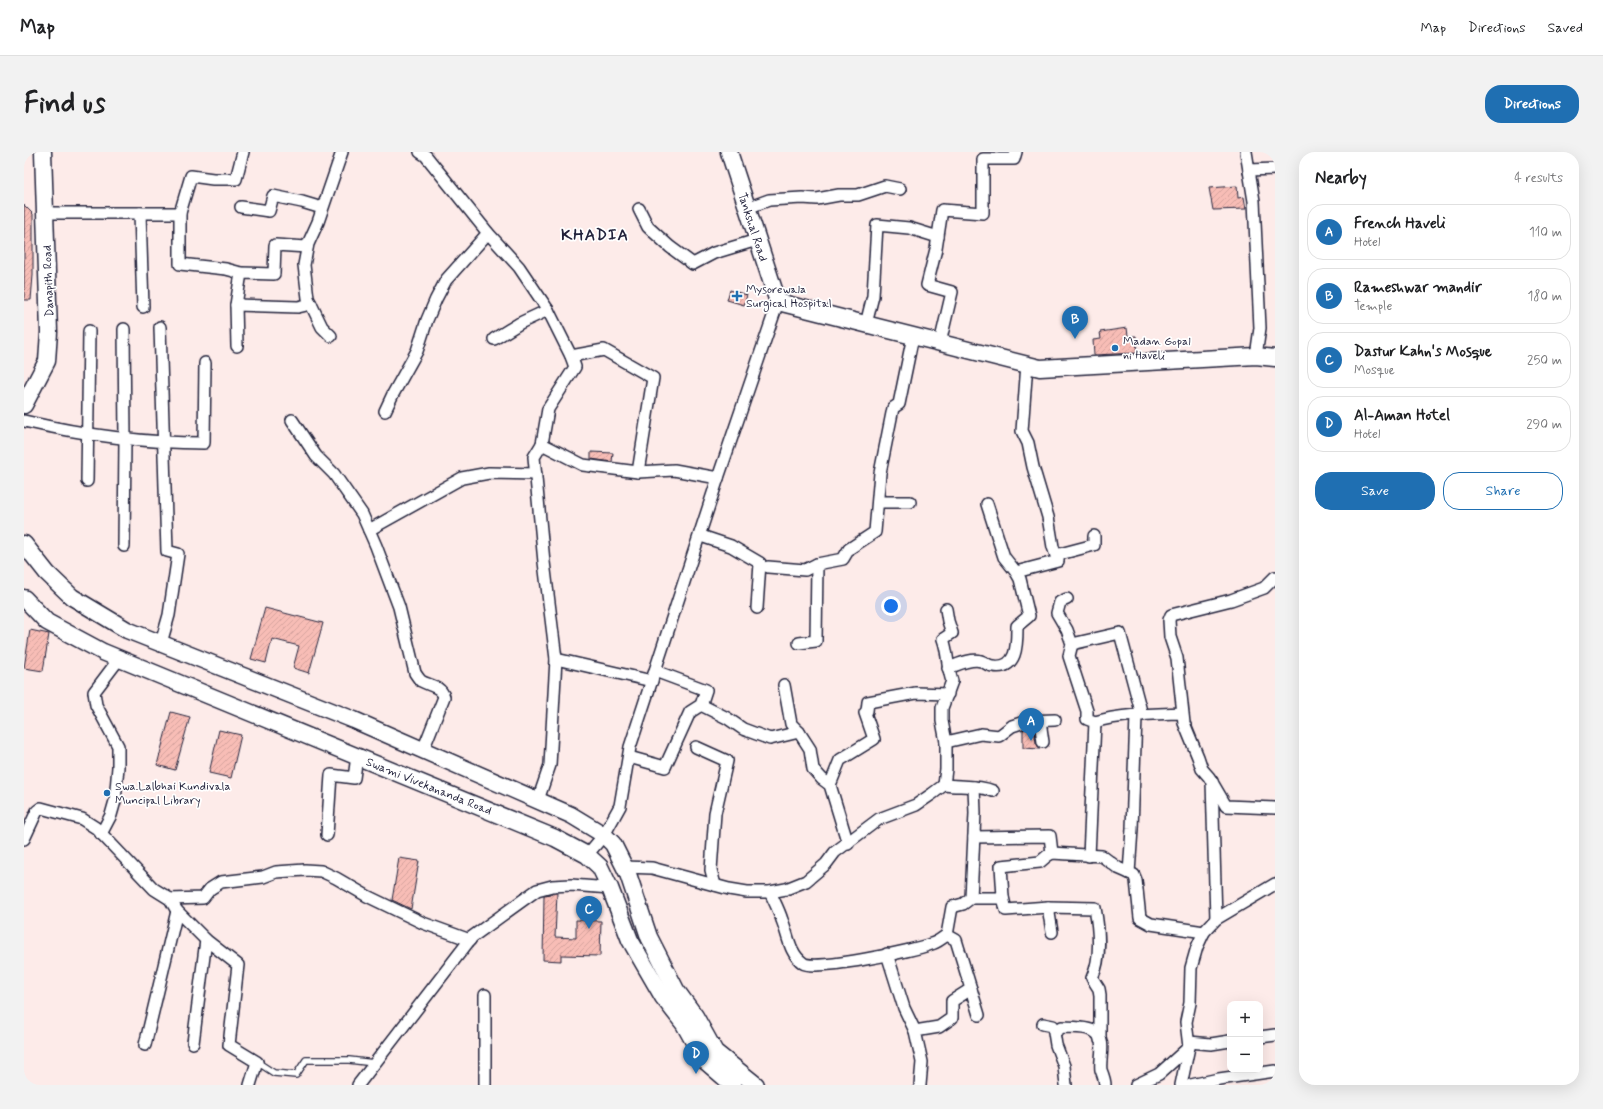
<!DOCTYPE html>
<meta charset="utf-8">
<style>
:root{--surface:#fff;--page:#f2f2f2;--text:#202124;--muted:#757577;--line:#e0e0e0;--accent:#1f6fb2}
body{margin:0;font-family:Mynerve,sans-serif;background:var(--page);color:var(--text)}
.controls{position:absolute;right:12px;bottom:12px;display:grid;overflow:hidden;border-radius:8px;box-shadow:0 4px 16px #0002}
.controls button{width:36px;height:36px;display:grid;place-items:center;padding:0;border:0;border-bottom:1px solid var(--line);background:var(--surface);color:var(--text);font:20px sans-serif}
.you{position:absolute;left:867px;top:454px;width:14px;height:14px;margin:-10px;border:3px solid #fff;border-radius:50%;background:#1a73e8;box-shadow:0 0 0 6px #1a73e833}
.badge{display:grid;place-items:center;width:26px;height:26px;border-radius:50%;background:var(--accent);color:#fff;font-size:13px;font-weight:700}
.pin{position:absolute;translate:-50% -33px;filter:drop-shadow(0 1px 2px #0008)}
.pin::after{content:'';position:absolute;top:21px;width:14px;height:12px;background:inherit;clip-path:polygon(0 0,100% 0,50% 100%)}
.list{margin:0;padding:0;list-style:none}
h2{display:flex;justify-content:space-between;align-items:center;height:52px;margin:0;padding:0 16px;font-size:17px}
h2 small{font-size:13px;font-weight:400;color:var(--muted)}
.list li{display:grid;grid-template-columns:26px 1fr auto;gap:12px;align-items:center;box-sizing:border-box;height:56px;margin:0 8px 8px;padding:0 8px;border:1px solid var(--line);border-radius:16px}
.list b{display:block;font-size:15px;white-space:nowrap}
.list p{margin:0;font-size:13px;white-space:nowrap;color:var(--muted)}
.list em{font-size:13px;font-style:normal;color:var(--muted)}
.actions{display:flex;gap:8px;padding:12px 16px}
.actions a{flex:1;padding:9px 0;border:1px solid var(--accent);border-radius:16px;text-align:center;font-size:14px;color:var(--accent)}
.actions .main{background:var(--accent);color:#fff}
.map{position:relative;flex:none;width:1251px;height:933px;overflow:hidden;border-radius:16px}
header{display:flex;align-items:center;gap:24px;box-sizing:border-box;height:56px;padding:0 20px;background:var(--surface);border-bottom:1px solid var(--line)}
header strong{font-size:19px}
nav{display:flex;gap:22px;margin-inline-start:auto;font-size:14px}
.intro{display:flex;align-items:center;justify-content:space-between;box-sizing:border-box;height:96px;padding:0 24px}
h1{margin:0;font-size:28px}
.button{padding:10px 18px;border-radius:16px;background:var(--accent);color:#fff;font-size:14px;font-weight:700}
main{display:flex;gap:24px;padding:0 24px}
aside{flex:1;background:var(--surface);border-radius:16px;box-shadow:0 4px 16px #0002}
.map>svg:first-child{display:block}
.building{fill:url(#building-hatch);stroke:#22223b}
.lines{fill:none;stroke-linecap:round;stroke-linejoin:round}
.lane-casing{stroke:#22223b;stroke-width:8}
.street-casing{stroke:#22223b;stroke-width:14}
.secondary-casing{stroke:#22223b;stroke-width:19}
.lane{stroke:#fff;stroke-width:5.5}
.street{stroke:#fff;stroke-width:11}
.secondary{stroke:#fff;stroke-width:16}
.poi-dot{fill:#1f6fb2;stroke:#fff;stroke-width:1.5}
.labels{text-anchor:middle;stroke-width:3.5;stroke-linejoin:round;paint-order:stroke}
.street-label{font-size:12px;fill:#22223b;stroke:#fff}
.poi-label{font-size:12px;fill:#22223b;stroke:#fff;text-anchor:start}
.district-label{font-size:16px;font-weight:bold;letter-spacing:1px;fill:#22223b;stroke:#fff}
</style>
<header>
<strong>Map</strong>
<nav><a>Map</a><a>Directions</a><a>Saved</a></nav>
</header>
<div class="intro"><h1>Find us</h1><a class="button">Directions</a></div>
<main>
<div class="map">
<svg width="1251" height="933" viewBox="0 0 1251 933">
<defs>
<pattern id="building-hatch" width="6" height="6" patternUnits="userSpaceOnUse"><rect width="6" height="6" fill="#f8bdb6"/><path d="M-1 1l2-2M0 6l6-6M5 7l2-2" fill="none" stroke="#d4a29d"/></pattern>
</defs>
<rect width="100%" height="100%" fill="#fdebe9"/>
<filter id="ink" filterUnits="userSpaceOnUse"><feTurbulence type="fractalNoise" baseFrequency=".025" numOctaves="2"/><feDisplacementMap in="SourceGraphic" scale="8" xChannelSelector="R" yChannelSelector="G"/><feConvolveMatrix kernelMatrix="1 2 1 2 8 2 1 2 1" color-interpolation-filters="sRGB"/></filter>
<g filter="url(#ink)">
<!-- building -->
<g class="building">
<path d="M1213 34 1214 46 1220 45 1222 57 1189 58 1185 36Z"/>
<path d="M0 53 9 62V123L7 148H0Z"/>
<path d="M706 138 723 143 720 153 703 148Z"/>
<path d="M1103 176 1104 184H1112L1113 201 1070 203 1069 188 1077 187 1076 180Z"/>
<path d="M567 300 589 301 588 310 567 307Z"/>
<path d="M241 456 299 471 285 521 269 516 275 494 248 487 242 511 227 507Z"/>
<path d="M6 478 25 482 19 519 0 516Z"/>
<path d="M147 560 166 565 151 618 133 613Z"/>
<path d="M1004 576H1010L1012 591 1016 597 999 596V578Z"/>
<path d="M195 578 217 583 207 626 185 621Z"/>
<path d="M375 706 395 709 387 757 368 748Z"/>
<path d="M533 741 531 785 552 786V768L577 769 576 804 537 803V809L519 808 520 743Z"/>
</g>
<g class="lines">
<!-- lane casing -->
<g class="lane-casing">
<path id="lane" d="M233 910 250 921 272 923 282 908H325L350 911"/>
</g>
<!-- street casing -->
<g class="street-casing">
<g id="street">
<path d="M396 0 402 4 464 81 495 115 524 158 547 204 551 215 524 257 518 292 559 313 614 320 650 318 694 326"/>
<path d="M1222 0 1230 49 1236 176 1232 204"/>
<path d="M1225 18 1251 17"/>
<path d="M217 55 245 59 249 44 278 50 298 56"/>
<path d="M723 56 745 48 778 46 793 47 815 43H834L861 34 876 37"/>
<path d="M615 57 624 75 646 95 669 112 690 101 733 88"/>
<path d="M21 61H156"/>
<path d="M116 61 119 155"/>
<path d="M217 121 202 117 156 112V61L167 24 189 27H212L219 0"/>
<path d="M212 153 274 155 287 152"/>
<path d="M842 172 849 144 853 73 885 76 914 85"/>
<path d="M136 175 143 399 154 402 145 463 137 491"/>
<path d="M100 177 101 287 100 394"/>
<path d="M307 184 298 175 284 146 280 113 284 92 294 70 318 0"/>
<path d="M470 187 496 171 524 158"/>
<path d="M916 191 928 140 903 133 912 97 918 58 959 61V7H990L992 0"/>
<path d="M213 194 212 153 217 121 250 122 251 93 283 95"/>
<path d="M547 204 580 198 629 226 614 320"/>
<path d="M361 259 369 242 393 199 403 168 412 147 422 128 464 81"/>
<path d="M268 268 292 304 310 322 338 362 352 394 375 455 391 521C393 524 395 527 397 529 406 534 417 534 420 545L399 598"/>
<path d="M0 269C60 283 119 291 180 291L181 211"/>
<path d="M63 329 65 179"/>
<path d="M854 350H886"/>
<path d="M345 378 438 326 465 321 512 322"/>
<path d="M677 384 707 394 736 411 733 456"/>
<path d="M1032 403 1070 393V384"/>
<path d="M744 415 781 418 793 412 819 407 825 397 851 380 856 321 869 256 875 252 889 184"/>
<path d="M992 420 1034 409 1029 395 1024 365 1009 315 1004 291 998 279 1003 212"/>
<path d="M1251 425 1240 436 1207 448 1147 463 1145 468 1146 485 1153 506 1160 571 1174 605 1178 617 1185 625 1202 654 1251 656"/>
<path d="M1043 447 1036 450 1033 461 1043 478 1048 492 1045 504 1063 559V567L1071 570 1065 704"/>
<path d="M775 491 792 489 793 412"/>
<path d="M1048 492 1096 481 1118 563"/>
<path d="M532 507 628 529"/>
<path d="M924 516C933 513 947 506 957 509 961 510 964 514 969 514 994 518 993 491 993 474L1005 464 996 427 992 420 980 405 963 352"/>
<path d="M760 533 767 572 775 580 786 597 789 617 798 627 806 633 824 692"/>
<path d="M677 553 703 566 719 577 746 587 775 580"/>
<path d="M1016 569 1019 590"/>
<path d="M1071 570C1096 562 1132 562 1158 561"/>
<path d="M922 590 957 582 975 584 988 574 1003 569 1031 568"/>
<path d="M672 595 703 609 691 661 687 718 691 733"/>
<path d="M605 605 641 615 666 560 677 553 682 538 631 519"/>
<path d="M1188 629 1192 767"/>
<path d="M806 633 816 608 850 587 841 561 843 559 844 550 892 541 924 542"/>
<path d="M920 633 922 617V590L918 569V556L928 529C923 515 924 500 919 487L928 481 924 469 922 457"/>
<path d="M514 648 526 613 532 507 520 410 510 305 518 292"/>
<path d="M77 682 87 663 91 649 94 615V594L72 553 70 540 95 507"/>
<path d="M303 683 307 623 330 626 333 604"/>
<path d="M950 685 1026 684 1028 701"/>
<path d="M0 687 13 659 17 656 58 667 72 676 130 737 146 747 153 759 182 788 214 813 205 893 233 910 226 933"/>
<path d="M563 703 580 683 596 654 606 595 694 326 754 150"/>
<path d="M601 715 628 716 705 737 723 740H746L762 737 782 729 802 712 811 700 855 667 892 653 908 642 920 633C936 635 954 633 969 639"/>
<path d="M1105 721 1108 677 1112 564"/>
<path d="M746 740C750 749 755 758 758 768 764 782 765 801 779 811 790 820 891 798 907 792 913 791 918 786 923 783L932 788 955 863"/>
<path d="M947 746H979"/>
<path d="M146 747 179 746 186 737 197 730 239 725 252 720 281 718 297 719 312 726 343 744 372 758 399 771 446 788"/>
<path d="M1024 755 1071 756C1075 778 1078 805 1068 826L1075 837 1076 843V888"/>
<path d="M1028 780 1024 755 982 758 979 745 977 714 1016 710 1023 704 1028 701 1078 704 1094 716 1110 723 1112 728 1116 766 1127 772 1180 780"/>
<path d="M923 783 928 755 939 752 947 746 951 661 950 635"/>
<path d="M863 802 880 856 891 879"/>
<path d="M1019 872 1029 874 1032 893 1040 914 1042 933"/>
<path d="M1031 880 1038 875C1046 875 1065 875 1071 880 1083 888 1075 907 1077 918 1079 923 1081 928 1081 933"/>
<path d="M1236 885 1251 883"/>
<path d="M1165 890 1187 892 1206 889"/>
<path d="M169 891 182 788"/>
<path d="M121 893 153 759"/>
<path d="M334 933 448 785 513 738 528 734 547 733 586 736"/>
<path d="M461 933V843"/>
<path d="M896 933 898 910 891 879 915 875 928 866V849L947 837"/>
<path d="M1112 933 1135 922 1165 895"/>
<path d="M1157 933 1165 895 1162 870 1166 851 1167 816 1173 795 1180 780 1192 767 1251 732"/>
<path d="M1167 933 1195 927 1251 919"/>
</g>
</g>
<!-- secondary casing -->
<g class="secondary-casing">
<g id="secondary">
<path d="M705 0 754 150 1016 216 1232 204 1251 206"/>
<path d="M0 253 23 209 25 180 19 0"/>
<path d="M0 392 23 421 48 445 103 478 330 568 547 663 580 683 589 692 604 722 625 785 652 838 671 864 691 900 732 933"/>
<path d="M0 446 23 470 79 500 531 686 563 703 576 715 586 736 606 788 639 845 660 872 680 908 709 933"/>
</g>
</g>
<!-- lane -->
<use href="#lane" class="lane"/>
<!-- street -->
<use href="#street" class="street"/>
<!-- secondary -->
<use href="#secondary" class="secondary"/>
</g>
</g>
<!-- markers -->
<g class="poi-dot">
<path d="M711 138h4v4h4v4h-4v4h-4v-4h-4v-4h4z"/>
<circle cx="1091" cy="196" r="4"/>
<circle cx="83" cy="641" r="4"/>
</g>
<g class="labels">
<!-- street labels -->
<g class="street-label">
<text transform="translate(729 75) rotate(72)" y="4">Tankshal Road</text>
<text transform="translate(24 129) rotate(-92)" y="4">Danapith Road</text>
<text transform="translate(405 634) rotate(22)" y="4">Swami Vivekananda Road</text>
</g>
<!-- poi labels -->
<g class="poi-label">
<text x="722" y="141">Mysorewala<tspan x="722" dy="14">Surgical Hospital</tspan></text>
<text x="1099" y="193">Madan Gopal<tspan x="1099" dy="14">ni Haveli</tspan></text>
<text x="91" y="638">Swa.Lalbhai Kundivala<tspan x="91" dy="14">Muncipal Library</tspan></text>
</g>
<!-- district labels -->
<g class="district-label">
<text x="571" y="88">KHADIA</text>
</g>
</g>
</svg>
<div class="controls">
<button>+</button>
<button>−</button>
</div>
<div class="you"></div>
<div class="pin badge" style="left:1007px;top:589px">A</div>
<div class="pin badge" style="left:1051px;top:187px">B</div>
<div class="pin badge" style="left:565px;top:777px">C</div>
<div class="pin badge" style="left:672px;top:922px">D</div>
</div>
<aside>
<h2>Nearby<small>4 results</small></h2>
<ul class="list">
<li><span class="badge">A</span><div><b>French Haveli</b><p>Hotel</p></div><em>110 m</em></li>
<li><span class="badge">B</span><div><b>Rameshwar mandir</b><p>Temple</p></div><em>180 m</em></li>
<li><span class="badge">C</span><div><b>Dastur Kahn's Mosque</b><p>Mosque</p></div><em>250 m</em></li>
<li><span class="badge">D</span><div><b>Al-Aman Hotel</b><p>Hotel</p></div><em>290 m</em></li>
</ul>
<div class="actions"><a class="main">Save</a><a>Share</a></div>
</aside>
</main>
